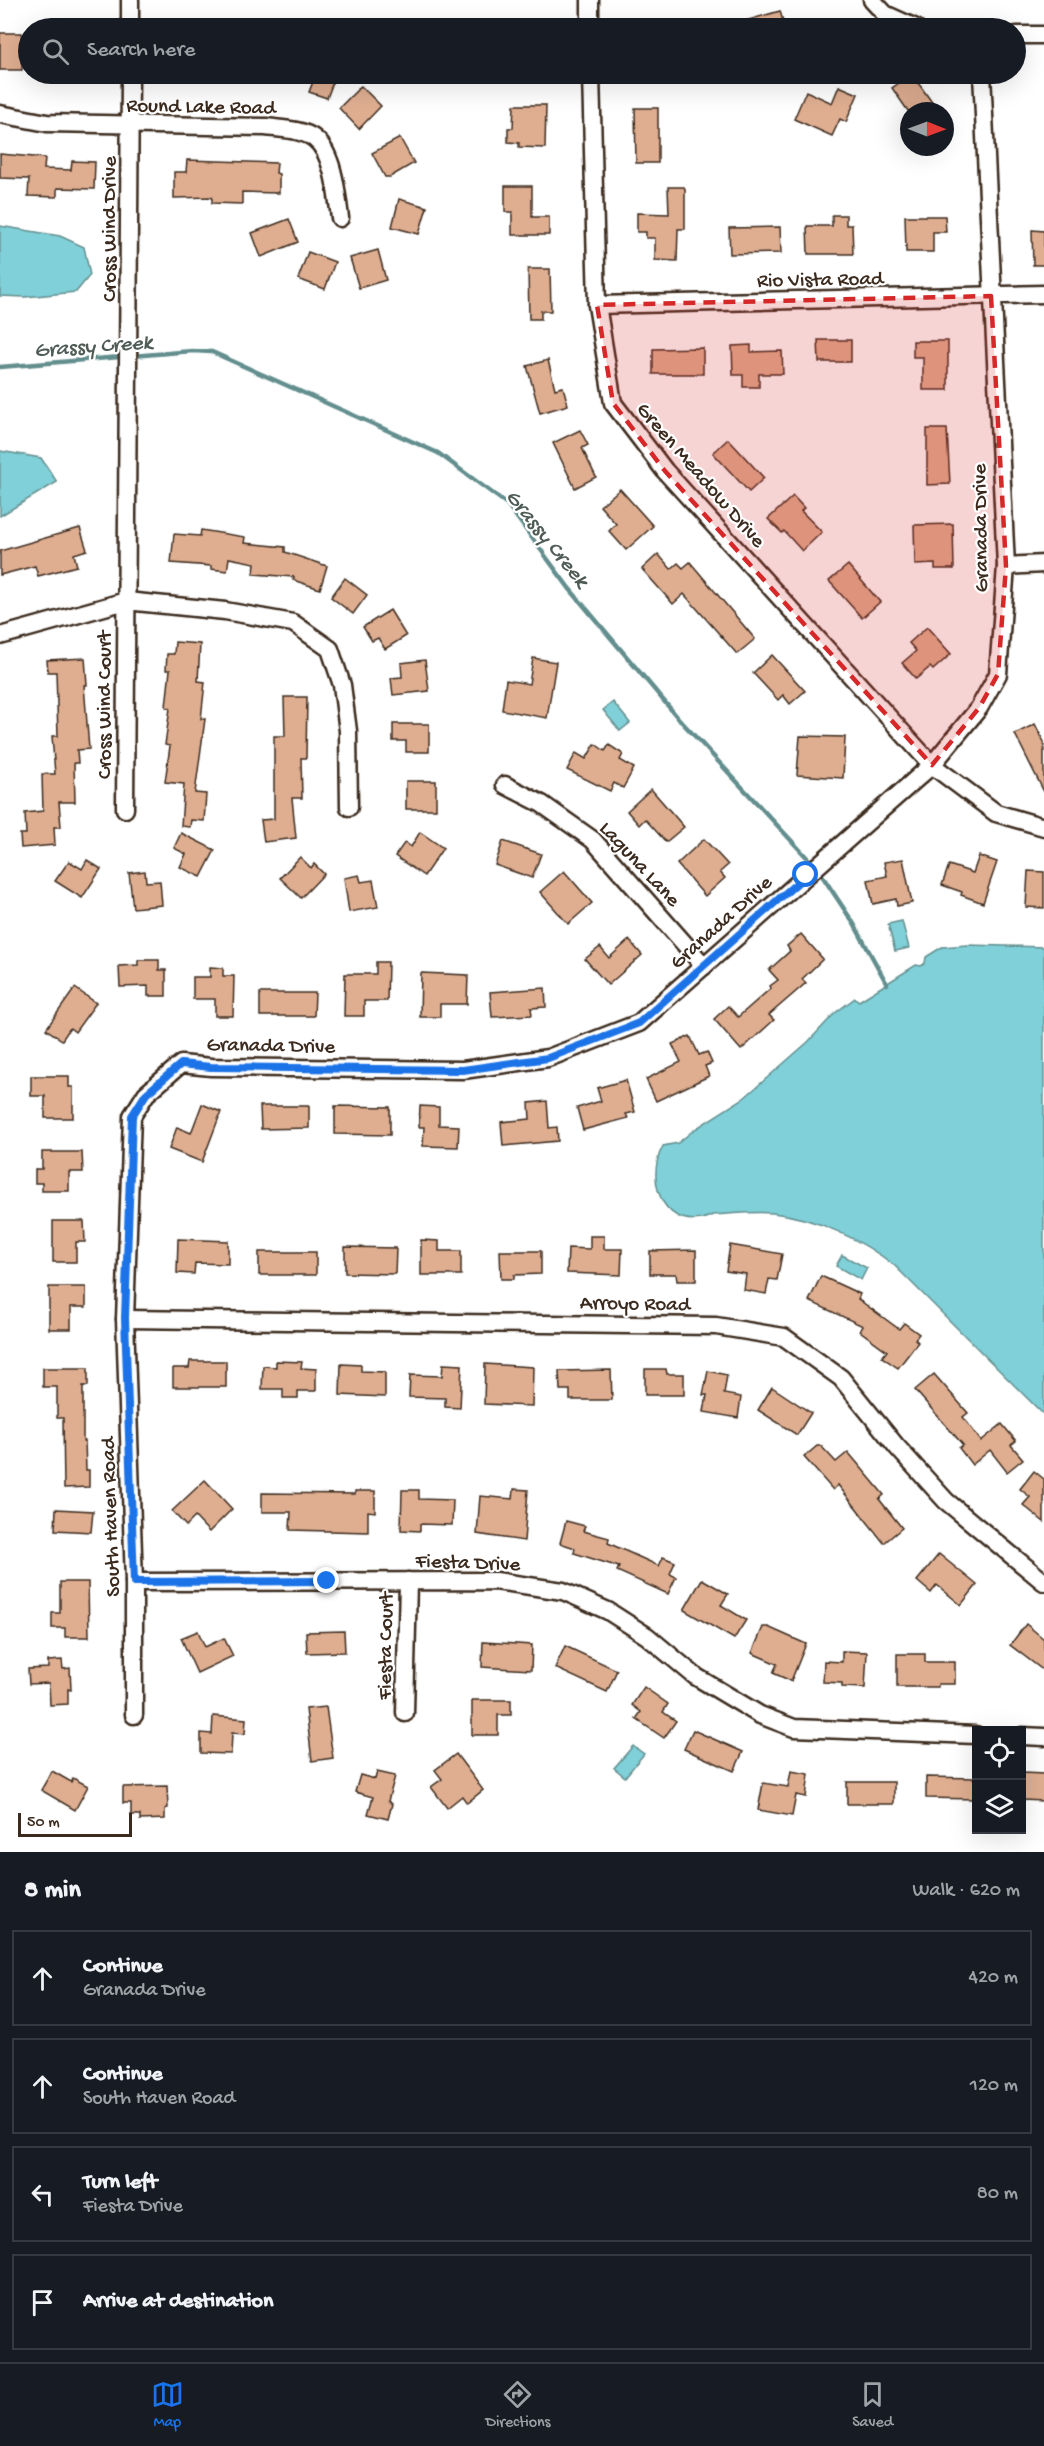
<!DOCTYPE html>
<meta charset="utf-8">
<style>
:root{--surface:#171b24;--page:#242831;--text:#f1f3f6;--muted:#9ea1a6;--line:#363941;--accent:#1a73e8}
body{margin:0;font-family:"Gochi Hand",sans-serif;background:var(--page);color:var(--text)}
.controls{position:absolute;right:18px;bottom:18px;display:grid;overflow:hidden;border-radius:0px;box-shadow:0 6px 24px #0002}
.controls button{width:54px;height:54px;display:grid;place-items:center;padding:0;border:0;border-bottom:2px solid var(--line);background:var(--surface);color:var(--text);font:30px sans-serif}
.compass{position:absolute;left:900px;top:102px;width:54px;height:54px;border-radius:50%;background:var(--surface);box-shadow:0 6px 24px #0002;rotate:91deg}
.scale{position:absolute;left:18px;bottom:15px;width:114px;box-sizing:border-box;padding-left:6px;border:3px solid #3b2a1e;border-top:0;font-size:16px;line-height:21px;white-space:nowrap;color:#3b2a1e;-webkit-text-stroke:4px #fff;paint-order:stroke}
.stop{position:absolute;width:18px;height:18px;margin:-14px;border:4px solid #1a73e8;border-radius:50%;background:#fff}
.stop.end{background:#1a73e8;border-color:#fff;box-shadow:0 2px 6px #0008}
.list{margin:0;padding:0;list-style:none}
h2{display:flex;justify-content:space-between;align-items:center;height:78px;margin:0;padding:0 24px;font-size:26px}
h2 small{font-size:20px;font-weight:400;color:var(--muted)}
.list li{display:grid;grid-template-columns:39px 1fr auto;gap:18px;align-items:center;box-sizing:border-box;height:96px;margin:0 12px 12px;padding:0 12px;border:2px solid var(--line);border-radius:0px}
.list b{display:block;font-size:22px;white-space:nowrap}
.list p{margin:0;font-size:20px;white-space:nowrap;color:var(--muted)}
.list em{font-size:20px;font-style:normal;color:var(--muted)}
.icon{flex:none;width:33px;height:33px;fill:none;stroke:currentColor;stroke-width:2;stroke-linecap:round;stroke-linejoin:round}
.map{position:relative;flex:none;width:1044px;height:1852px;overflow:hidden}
.search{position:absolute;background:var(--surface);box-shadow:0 6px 24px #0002;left:18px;right:18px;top:18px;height:66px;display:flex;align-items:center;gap:15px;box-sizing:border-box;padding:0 21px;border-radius:33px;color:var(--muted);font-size:22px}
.sheet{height:510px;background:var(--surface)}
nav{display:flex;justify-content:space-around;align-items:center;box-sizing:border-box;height:84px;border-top:2px solid var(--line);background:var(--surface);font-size:16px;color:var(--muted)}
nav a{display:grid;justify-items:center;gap:3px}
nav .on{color:var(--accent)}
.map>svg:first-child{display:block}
.water{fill:#7fd0d8;stroke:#648e8e;stroke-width:1.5}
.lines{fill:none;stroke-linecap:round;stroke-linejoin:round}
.stream{stroke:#648e8e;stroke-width:4.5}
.building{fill:#dfae91;stroke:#3b2a1e;stroke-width:1.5}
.minor-casing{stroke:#3b2a1e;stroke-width:21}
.minor{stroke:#fff;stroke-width:16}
.route{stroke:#1a73e8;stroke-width:8}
.marked{fill:#d62828;fill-opacity:0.2;stroke:#d62828;stroke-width:4.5;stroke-dasharray:12 8;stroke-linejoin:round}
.labels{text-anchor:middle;stroke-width:4.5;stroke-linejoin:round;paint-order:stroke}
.street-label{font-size:21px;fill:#3b2a1e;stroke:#fff}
.water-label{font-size:22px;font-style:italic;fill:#4f5c56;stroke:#fff}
</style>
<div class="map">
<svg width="1044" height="1852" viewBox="0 0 1044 1852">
<rect width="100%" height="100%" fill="#fff"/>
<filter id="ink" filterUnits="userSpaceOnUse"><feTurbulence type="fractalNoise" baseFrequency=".0167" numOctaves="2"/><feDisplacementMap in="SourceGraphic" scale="12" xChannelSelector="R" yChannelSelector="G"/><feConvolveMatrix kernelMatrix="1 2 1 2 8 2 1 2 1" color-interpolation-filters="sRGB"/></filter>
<g filter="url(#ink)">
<!-- water -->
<g class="water">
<path d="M0 226 60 236 84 247 90 275 76 292 25 297 0 296Z"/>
<path d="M0 451 41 458 57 482 0 516Z"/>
<path d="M613 702 630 723 620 731 603 710Z"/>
<path d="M902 921 909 948 895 951 888 924Z"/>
<path d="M967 945 1044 947V1415L895 1266C862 1240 817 1218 773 1213 754 1211 733 1214 713 1215 667 1236 643 1183 663 1146L678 1143 695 1129 744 1098 808 1042 835 1013 855 998 859 1001 916 965 921 966 925 963 926 957 942 947Z"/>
<path d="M842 1255 867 1268 861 1280 836 1266Z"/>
<path d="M633 1746 644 1754 625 1777 614 1768Z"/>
</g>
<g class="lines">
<!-- stream -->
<g class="stream">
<path d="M0 367 192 351 212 352 438 453 507 504 569 588 679 719 813 864"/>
<path d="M819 871 854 924 887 984"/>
</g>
</g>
<!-- building -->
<g class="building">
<path d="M780 11 785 28H732L731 25Z"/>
<rect x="0" y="33" width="22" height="37"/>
<path d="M316 74H336L327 98 309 92Z"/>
<path d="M912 74 924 91 938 111H908L892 88Z"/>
<path d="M361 86 381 106 359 129 339 108Z"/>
<path d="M839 86 858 94 846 122 840 119 832 136 794 119 806 91 832 103Z"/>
<path d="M514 105H546L545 148 519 147V143L508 142V128H513Z"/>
<path d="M635 108H658V163H636Z"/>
<path d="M400 138 414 163 390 177H385L372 153Z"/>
<path d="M0 154 45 158 44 169 71 170 72 161 95 162 94 189 57 188V197L28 196 29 179 0 178Z"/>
<path d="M187 160 277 163 276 173 279 174V193L242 192V204L212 203V197L174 198V172H186Z"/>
<path d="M505 186H532V217H549V235H512V212H505Z"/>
<path d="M668 187H684L685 189V229H678L677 261 655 260V238H646V232H637V213L669 214Z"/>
<path d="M399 199 427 207 419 234 392 227Z"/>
<path d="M832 215H846V225H852L853 254H808L807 226H832Z"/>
<path d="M905 216H945L946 232H933V252H906Z"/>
<path d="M289 219 298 242 261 257 252 233Z"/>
<path d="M780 227 781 253 730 254 729 228Z"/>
<path d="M1032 230 1044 231V265H1033Z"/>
<path d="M378 250 386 280 359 288 350 258Z"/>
<path d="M308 252 335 262 325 289 298 279Z"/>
<path d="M528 269H550L551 311H541V319H529Z"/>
<path d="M818 340H851V362H819Z"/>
<path d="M913 341H948V390H923V357H913Z"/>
<path d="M751 345V352L782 351 783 374H759V387H743V375H733L732 346Z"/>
<path d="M703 348V374H653V349Z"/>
<path d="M548 360 555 389 563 387 568 405 540 413 527 366Z"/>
<path d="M927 429H947L950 484 927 485Z"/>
<path d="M580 430 588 445 582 448 596 477 575 488 553 443Z"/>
<path d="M728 439 764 478 749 492 713 453Z"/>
<path d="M620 489 653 526 626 550 609 531 616 524 600 506Z"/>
<path d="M793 496 804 508 801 511 822 532 802 551 784 531 782 533 768 519Z"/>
<path d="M953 524 954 569H935V564L915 565 914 525Z"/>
<path d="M80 528 87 550 74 554 77 566 38 576 35 566 0 575V551Z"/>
<path d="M201 530 245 537 244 543 285 547V552L327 566 320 589 293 580 294 577 254 574 255 563 229 558 227 571 211 569V566L171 563 174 534 200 536Z"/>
<path d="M658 554 671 569 678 563 683 568 690 562 755 639 737 654 684 594 673 604 642 569Z"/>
<path d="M848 565 880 602 862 618 829 581Z"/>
<path d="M345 578 367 595 353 614 331 597Z"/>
<path d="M390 610 406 636 385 649 378 638 372 641 363 627Z"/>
<path d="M927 627 951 654 933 670 930 667 916 679 902 663 916 651 909 643Z"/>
<path d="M175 642 200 644 198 681 205 682 201 719H205L195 793 206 794 204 821 191 820 190 827 181 826 184 784 165 782 170 746 165 745 170 708 166 707 170 670H166L167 654H174Z"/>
<path d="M772 655 805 691 790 704 783 695 778 700 753 673Z"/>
<path d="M85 658 87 685H84L89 749 77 750 78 763H74L75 802H59L61 827H54L55 845 21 848 20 834H26L25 813 43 811 42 774H55L52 736H58L56 672H48L47 660Z"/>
<path d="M533 658 556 662 547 718 502 710 506 680 529 684Z"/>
<path d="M425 660 429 691 393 695 391 678 402 677 401 663Z"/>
<path d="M284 697H307L306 758H301L302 798H292L296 838 264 842 261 820 274 819V736H285Z"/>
<path d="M393 724H429V752H406V741H393Z"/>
<path d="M1035 724 1044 742V792L1015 734Z"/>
<path d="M800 736 845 737 843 778 797 775Z"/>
<path d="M595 744 605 751 609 745 623 754 620 760 634 768 623 788 614 783 610 791 567 770 576 753 586 759Z"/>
<rect x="406" y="781" width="30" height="28"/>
<path d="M651 789 684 827 666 842 645 819 639 825 627 811Z"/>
<path d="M420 832 443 848 424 876 395 856 405 842 411 847Z"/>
<path d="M181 833 215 850 201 877 180 867 186 854 174 848Z"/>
<path d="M704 839 728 865 720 872 725 878 705 896 677 864Z"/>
<path d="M503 841 541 854 532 878 495 865Z"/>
<path d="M979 856 997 862 983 903 961 895 962 892 942 885 949 865 973 873Z"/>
<path d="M300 857 311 868 314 864 324 874 301 898 280 878Z"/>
<path d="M903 859 912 903 897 906 896 899 873 904 868 880 887 876 884 862Z"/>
<path d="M87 860 101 869 82 898 55 881 69 861 82 869Z"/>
<path d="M145 871 146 882 160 881 162 905 133 908 129 873Z"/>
<path d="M564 871 592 903 568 924 540 892Z"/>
<path d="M1028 871 1044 872V908L1026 907Z"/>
<path d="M359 875 361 882 373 880 378 907 349 912 344 878Z"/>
<path d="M801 934 823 959 802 979 806 983 769 1015 774 1020 741 1050 714 1019 728 1006 738 1017 771 988 770 986 778 980 769 970 790 951 787 946Z"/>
<path d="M629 940 642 955 608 985 585 959 600 947 609 958Z"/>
<path d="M138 960H159V970H166V996H148V986L120 987 119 966 138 965Z"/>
<path d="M376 962H388L387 1001H364V1016H344L345 974H376Z"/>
<path d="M210 967 223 968V976H234L233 1016H215V999H193V977H210Z"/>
<path d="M421 973 468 975 467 1004H440V1017H420Z"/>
<path d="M75 988 96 1003 75 1032 70 1028 62 1040 46 1029Z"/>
<path d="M545 988 546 1007 531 1008 532 1015 492 1017 490 992Z"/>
<path d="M260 993H315L314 1016H260Z"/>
<path d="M690 1036 699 1055 707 1052 712 1063 705 1066 709 1076 656 1101 646 1079 681 1062 672 1044Z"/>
<path d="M31 1076H69V1087H73V1118H45V1096H31Z"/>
<path d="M626 1080 635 1112 626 1114 628 1118 583 1130 577 1108 601 1101 597 1088Z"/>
<path d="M547 1101 549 1128 557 1127 558 1141 503 1146 501 1122 530 1119 529 1103Z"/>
<path d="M202 1104 221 1112 202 1162 169 1149 177 1127 191 1133Z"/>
<path d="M260 1106H309V1128L261 1129Z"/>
<path d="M335 1106 390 1107V1135L335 1134Z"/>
<path d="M420 1106 439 1107V1125L459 1126 458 1147 423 1146 424 1127H419Z"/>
<path d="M42 1152H82L83 1172H69V1191H42V1183H35V1169H42Z"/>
<path d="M53 1221H84L85 1242H76V1262H53Z"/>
<path d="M590 1236H604V1249H622L621 1275 567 1273 568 1248 590 1249Z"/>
<path d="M178 1239 228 1241V1264L195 1263 194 1274 177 1273Z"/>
<path d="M421 1240 439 1241V1251H461V1275H421Z"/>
<path d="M730 1245 782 1254 777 1280 769 1279 766 1294 744 1290 746 1274 726 1271Z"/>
<path d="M345 1247 396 1248 395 1274 345 1273Z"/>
<path d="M696 1250V1281H677L676 1274H650V1251Z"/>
<path d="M500 1251H541V1274L514 1275V1279H501Z"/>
<rect x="259" y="1252" width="57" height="23"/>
<path d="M821 1276 860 1294 858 1299 899 1329 904 1323 919 1334 915 1339 918 1342 898 1368 882 1357 887 1351 860 1331 863 1326 809 1301Z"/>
<path d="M49 1287H86V1307H71V1329H49Z"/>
<path d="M190 1361H226V1387H173V1368H189Z"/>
<path d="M276 1361 302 1362 301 1368 316 1369V1391H298V1398H283V1389H262L263 1366 276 1367Z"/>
<path d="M341 1364 361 1365V1371L385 1372V1397L340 1395Z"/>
<path d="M443 1364 462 1365 460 1408 445 1407V1398L409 1397 410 1375 442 1376Z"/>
<path d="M485 1364 533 1367 532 1406 484 1404Z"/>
<path d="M43 1368H88V1386H83V1441H85L86 1470H89V1487L64 1488 63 1418H57V1387H43Z"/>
<path d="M645 1369H666L667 1374H684V1395H645Z"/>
<path d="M611 1370 612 1400H570V1390H560L559 1371Z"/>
<path d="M708 1371 727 1375 724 1394 741 1397 738 1418 704 1412 707 1395H703Z"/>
<path d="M934 1374 968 1413 963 1417 981 1441 1002 1424 1016 1441 1011 1445 1023 1459 1007 1472 990 1450 972 1465 959 1448 963 1445 915 1390Z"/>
<path d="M772 1387 811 1413 797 1435 758 1410Z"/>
<path d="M817 1446H821L836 1462 848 1452 884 1495 879 1499 902 1528 884 1543 838 1485 833 1490 804 1457Z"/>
<path d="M1034 1471 1044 1479V1522L1023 1505 1030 1497 1020 1489Z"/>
<path d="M205 1480 232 1509 209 1532 195 1517 186 1526 172 1511Z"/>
<path d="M514 1489 528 1490 524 1541 477 1534 480 1496 513 1499Z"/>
<path d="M402 1490H419V1499L453 1500 452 1525 420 1524V1531L401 1530Z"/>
<path d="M355 1491H375V1512L368 1511V1532L290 1530 291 1512H262V1493L355 1494Z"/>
<path d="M56 1509 93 1511 91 1532 55 1530Z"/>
<path d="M566 1521 585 1526 583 1531 609 1538 608 1543 659 1566 663 1557 675 1562 670 1574 676 1577 668 1594 617 1571 619 1567 574 1553 575 1548 560 1543Z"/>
<path d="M939 1554 977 1585 961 1605 937 1585 931 1593 917 1581Z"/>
<path d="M702 1579 728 1594 721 1605 746 1620 734 1639 684 1610Z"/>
<path d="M60 1582H88L89 1637H65V1628H52V1613H60Z"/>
<path d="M1026 1624 1044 1639V1671L1010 1645Z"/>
<path d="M763 1627H768L806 1644 791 1681 773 1673 777 1664 752 1653Z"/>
<path d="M198 1631 205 1647 224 1638 233 1656 197 1673 181 1638Z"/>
<path d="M344 1631 345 1652 307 1653 306 1632Z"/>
<path d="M483 1642 532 1645 531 1670 482 1667Z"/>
<path d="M565 1646 617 1670 607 1692 555 1668Z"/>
<path d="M842 1651 867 1652 865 1688 842 1687V1683L823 1682 824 1661 842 1662Z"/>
<path d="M897 1654H925V1662H955V1684H938V1687H897Z"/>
<path d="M62 1660 63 1669 70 1668 71 1690 68 1689V1704L50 1705 49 1683 29 1684 28 1669 48 1668V1661Z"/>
<path d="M644 1687 668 1704 663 1712 676 1721 664 1738 636 1719 641 1712 632 1705Z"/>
<path d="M472 1700H511V1715H498V1735H472Z"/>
<path d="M326 1707 333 1758 312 1761 306 1709Z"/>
<path d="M213 1716 246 1719 245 1734 232 1733 231 1754 201 1753V1733L212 1734Z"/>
<path d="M693 1730 743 1752 734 1771 684 1749Z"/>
<path d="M456 1754 483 1790 467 1803 462 1796 447 1808 431 1787 442 1779 435 1770Z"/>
<path d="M52 1771 71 1782 73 1778 88 1786 75 1810 41 1790Z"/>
<path d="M791 1771 809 1774 806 1797 796 1795 792 1816 758 1810 763 1783 788 1787Z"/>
<path d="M377 1772 395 1776 388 1801 392 1804 388 1819 368 1814 373 1797 355 1792 360 1775 375 1779Z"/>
<path d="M1022 1773 1044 1774V1801L1022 1800Z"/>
<path d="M926 1777 976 1778V1799L926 1798Z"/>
<rect x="847" y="1782" width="47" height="22"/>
<path d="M167 1786 168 1808 165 1809V1819L140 1820V1815H131V1803H123V1787Z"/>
</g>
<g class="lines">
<!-- minor casing -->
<g class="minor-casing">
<g id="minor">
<path d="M130 0V28"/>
<path d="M590 0V28"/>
<path d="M872 0 885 14 916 28"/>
<path d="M1016 35H1044"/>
<path d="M591 74 597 305 613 403 665 471 932 765 996 813 1044 827"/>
<path d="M0 114 47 123 266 127C280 129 303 129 315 139 334 154 337 196 340 218"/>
<path d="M597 305 1044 294"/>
<path d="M1006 566 1044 564"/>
<path d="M0 636 126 601 225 611 293 623 330 649 342 685 348 731 349 807"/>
<path d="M505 785 542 804 593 840 704 966"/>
<path d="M125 809 130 74"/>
<path d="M125 1319 716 1326 784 1337 841 1378 897 1447 946 1501 1044 1582"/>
<path d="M134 1582 496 1581 563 1591 608 1611 647 1636 695 1676 760 1715 794 1728 976 1735"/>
<path d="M405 1713 408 1581"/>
<path d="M134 1715V1582L125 1319 132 1116 146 1094 181 1064 211 1067 463 1070 548 1058 639 1023 932 765 979 708 998 674 1006 566 982 74"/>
<path d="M1022 1736 1044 1737"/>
</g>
</g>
<!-- minor -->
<use href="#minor" class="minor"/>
</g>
</g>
<g class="lines" filter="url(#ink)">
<!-- route -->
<path class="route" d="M327 1581 134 1582 125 1318 132 1116 146 1094 181 1064 211 1067 463 1070 548 1058 639 1023 806 875"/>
</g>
<!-- marked area -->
<path class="marked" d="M991 296 1006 566 998 674 979 708 932 765 665 471 613 403 597 305Z"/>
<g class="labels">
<!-- street labels -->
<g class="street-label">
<text transform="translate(201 105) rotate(1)" y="7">Round Lake Road</text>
<text transform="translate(108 229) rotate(-90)" y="7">Cross Wind Drive</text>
<text transform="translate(820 278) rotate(-1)" y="7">Rio Vista Road</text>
<text transform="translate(702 474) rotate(49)" y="7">Green Meadow Drive</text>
<text transform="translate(979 528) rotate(-91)" y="7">Granada Drive</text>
<text transform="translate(103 705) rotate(-90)" y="7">Cross Wind Court</text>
<text transform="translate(641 863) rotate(47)" y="7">Laguna Lane</text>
<text transform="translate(720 921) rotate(-42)" y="7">Granada Drive</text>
<text transform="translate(271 1044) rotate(1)" y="7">Granada Drive</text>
<text transform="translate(635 1302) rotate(1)" y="7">Arroyo Road</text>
<text transform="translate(109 1517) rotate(-92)" y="7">South Haven Road</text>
<text transform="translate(468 1561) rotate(2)" y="7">Fiesta Drive</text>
<text transform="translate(384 1646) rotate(-89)" y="7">Fiesta Court</text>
</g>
<!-- water labels -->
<g class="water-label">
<text transform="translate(93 344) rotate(-4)" y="8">Grassy Creek</text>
<text transform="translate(549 537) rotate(51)" y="8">Grassy Creek</text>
</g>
</g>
</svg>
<div class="controls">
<button><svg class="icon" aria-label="locate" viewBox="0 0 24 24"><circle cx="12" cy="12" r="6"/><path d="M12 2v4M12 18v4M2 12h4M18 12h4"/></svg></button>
<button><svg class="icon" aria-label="layers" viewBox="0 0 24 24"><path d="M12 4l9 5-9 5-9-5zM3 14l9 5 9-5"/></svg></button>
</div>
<svg class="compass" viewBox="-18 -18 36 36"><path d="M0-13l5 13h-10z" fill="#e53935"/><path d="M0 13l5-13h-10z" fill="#9ea1a6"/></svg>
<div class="scale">50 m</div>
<div class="stop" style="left:806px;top:875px"></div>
<div class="stop end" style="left:327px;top:1581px"></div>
<div class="search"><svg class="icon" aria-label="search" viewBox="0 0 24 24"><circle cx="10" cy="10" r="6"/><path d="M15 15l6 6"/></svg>Search here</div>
</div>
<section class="sheet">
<h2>8 min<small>Walk · 620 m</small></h2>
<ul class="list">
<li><svg class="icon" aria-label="ahead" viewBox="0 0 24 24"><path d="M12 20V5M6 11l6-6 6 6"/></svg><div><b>Continue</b><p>Granada Drive</p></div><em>420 m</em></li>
<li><svg class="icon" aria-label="ahead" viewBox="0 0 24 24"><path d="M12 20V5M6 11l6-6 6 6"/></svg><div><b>Continue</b><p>South Haven Road</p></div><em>120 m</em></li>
<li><svg class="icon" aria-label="left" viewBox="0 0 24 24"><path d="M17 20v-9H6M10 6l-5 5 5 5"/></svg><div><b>Turn left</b><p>Fiesta Drive</p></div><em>80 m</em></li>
<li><svg class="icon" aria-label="arrive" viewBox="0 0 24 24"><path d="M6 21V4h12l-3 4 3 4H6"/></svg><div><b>Arrive at destination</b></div></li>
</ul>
</section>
<nav>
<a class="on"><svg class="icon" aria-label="map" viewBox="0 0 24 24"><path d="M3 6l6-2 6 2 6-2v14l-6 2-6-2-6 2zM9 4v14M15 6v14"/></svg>Map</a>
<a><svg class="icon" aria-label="directions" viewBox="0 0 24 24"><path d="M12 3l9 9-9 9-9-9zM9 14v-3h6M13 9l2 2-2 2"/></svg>Directions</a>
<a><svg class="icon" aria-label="saved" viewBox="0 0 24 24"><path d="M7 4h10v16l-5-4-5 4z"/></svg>Saved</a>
</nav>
